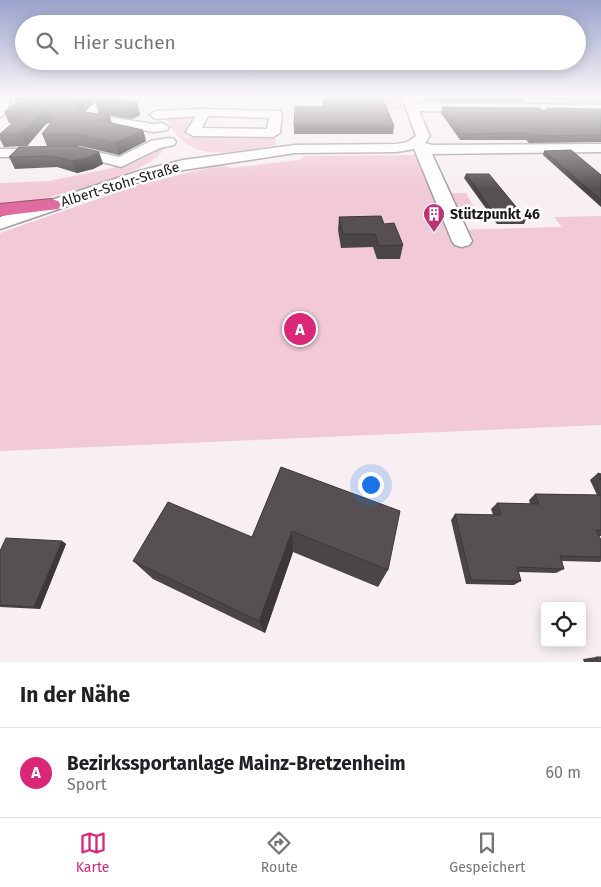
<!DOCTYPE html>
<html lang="de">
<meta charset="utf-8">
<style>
:root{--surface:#fff;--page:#f6f6f6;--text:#202124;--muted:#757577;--line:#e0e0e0;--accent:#db2777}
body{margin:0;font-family:"Fira Sans",sans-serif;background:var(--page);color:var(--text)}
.controls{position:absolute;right:15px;bottom:15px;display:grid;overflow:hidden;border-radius:5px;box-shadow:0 2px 12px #0003}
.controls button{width:45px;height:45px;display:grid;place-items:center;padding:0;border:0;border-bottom:1px solid var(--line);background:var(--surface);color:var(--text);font:25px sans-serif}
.you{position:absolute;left:370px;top:484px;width:18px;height:18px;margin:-12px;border:4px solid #fff;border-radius:50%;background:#1a73e8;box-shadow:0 0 0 8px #1a73e833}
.badge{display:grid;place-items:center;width:32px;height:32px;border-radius:50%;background:var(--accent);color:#fff;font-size:16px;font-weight:700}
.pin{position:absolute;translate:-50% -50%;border:2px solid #fff;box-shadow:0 1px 5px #0006}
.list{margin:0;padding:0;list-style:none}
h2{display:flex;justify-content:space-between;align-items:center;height:65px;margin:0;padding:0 20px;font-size:21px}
h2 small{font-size:16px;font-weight:400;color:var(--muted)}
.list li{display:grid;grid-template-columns:32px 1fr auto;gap:15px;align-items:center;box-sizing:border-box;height:90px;padding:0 20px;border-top:1px solid var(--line)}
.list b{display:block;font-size:19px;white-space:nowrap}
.list p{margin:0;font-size:16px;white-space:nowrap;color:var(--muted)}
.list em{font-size:16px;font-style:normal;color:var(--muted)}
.icon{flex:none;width:28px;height:28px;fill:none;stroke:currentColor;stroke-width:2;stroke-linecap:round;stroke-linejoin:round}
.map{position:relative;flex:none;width:601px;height:662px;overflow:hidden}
.search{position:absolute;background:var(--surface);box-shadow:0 2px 12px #0003;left:15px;right:15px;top:15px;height:55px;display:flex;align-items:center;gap:12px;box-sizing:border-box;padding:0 18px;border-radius:28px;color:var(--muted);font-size:19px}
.sheet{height:155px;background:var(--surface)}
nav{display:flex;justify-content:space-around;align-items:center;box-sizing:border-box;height:70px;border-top:1px solid var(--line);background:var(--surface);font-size:14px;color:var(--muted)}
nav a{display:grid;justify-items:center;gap:2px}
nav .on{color:var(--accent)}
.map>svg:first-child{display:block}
.green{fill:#f1c9d7}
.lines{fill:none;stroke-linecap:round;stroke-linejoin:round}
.minor-casing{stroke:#a49da0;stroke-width:3}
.highway-casing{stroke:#9b4e6f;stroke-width:2}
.minor{fill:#fff;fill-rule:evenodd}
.highway{fill:#e06b9e;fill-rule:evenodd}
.wall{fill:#4a4547}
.shaded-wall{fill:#3c3839}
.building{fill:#565052;stroke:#3c3839}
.labels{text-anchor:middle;stroke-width:5;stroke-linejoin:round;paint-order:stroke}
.far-street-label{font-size:14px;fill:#1a1718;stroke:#fff}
.far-poi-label{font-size:14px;font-weight:bold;fill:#1a1718;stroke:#fff;text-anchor:start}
</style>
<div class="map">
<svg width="601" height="662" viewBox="0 0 601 662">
<rect width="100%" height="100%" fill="#f7eff2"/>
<!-- green -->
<g class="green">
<path d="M186 97H240L224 104 184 98Z"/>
<path d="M379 97H401L406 110H384Z"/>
<path d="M533 97H601V107L543 105Z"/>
<path d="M195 117 184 137 276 138 275 146C235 150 189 168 167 119Z"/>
<path d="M162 145 164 149C148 177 33 202 0 207V183L49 181 131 164 129 161H138Z"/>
<path d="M417 155 449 230 562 227 554 217 601 216V425L0 451V233L144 183 221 165 230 168 299 160 305 156Z"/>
<path d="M448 193H466L476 212 457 211Z"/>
</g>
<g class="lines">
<!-- minor casing -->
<g class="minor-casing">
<g id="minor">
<path d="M0 97H11L6 113 0 117Z"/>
<path d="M402 97H413L416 103 601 105V113L419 111 430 136 425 143 432 145 601 144V152L432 154 472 241 469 245 462 247 455 245 452 241 414 149 397 152 295 153 183 170 150 178 0 229V217L139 171 183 160 295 145 397 144 407 142 416 136Z"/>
<path d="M96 103 102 107 96 115 154 124 162 123 169 127 167 130 154 132 84 120 82 117C85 112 90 105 96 103Z"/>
<path d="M201 109 280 111 282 114 280 133 273 137 193 136 186 132 196 116 156 119 150 115 156 111ZM208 116H216L269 118 267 129 202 128Z"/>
<path d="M169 138 174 139 176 142 174 145 160 148 121 167 80 156 0 157V149L80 148 119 157 151 141Z"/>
</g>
</g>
<!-- highway casing -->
<g class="highway-casing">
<path id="highway" d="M51 199 58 201 61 205 58 209 0 216V204Z"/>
</g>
<!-- minor -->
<use href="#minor" class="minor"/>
<!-- highway -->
<use href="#highway" class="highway"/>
</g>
<!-- wall -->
<g class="wall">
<path d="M13 97H93L94 102 85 112 112 123 143 130 146 141 119 155 80 146H47L42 134 52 122 46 124 27 146 4 147 0 139V135L12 123H9L4 112 19 101H15Z"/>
<path d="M323 97H382L394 126 393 134H294V126L323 107Z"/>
<path d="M423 97H526L523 102 426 101Z"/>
<path d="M95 101 137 102 140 115 132 119 99 114Z"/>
<path d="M442 107 544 111 601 109V142L529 143 526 140H460L441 113Z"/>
<path d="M544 151 601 175V207L543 155Z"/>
<path d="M99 152 103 164 93 169 77 173 57 167 15 169 9 157Z"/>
<path d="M466 174 526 219 524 224H497L464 178Z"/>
<path d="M339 217 384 224 403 245 400 259H377L373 247 341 248 338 230Z"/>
<path d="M281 467 388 570 378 587 293 552 265 633 153 579 133 561 252 537Z"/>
<path d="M598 473 601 474V536H599L601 540V561L600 562 562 561 564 569 556 573 519 572 521 581 514 585 466 584 451 520 455 514 493 515 491 509 497 503 530 504 529 500 535 494 597 495 590 480Z"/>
<path d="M62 541 66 544 40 609 0 607V551Z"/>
<path d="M596 657 601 662H584L583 659Z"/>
</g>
<!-- shaded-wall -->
<g class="shaded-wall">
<path d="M86 97H93L94 102 80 116 76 105Z"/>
<path d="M137 102 140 115 132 119 129 106Z"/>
<path d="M47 111 52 122 46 124 27 146 21 134 41 113Z"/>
<path d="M110 116 113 127 98 120Z"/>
<path d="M143 130 146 141 119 155 115 143Z"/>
<path d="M99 152 103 164 93 169 77 173 72 161Z"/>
<path d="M292 531 293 552 265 633 259 621Z"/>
<path d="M62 541 66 544 40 609 34 607Z"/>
</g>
<!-- building -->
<g class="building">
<path d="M24 97H86L76 105 80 111 110 116 98 120 143 130 115 143 76 134H42L56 116 47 111 41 113 21 134 0 135V134L26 111 4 112Z"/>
<path d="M98 97H106L137 102 129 106 95 101Z"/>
<path d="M324 97H382L394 126H294L295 106 324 107Z"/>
<path d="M442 107 540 108 544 111 547 108 601 109V135L532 136 529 133 461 134Z"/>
<path d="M75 146 99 152 88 158 72 161 51 156 9 157 19 147Z"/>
<path d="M571 150 601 175V200L544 151Z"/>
<path d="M466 174H489L526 219 499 220Z"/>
<path d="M381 216 384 224 394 223 403 245 379 246 375 234H343L339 217Z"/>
<path d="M281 467 400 511 388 570 292 531 259 621 133 561 168 502 252 537Z"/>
<path d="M598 473 601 474V480Z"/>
<path d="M535 494 601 495V530H596L601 540V557L560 556 564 569 517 567 521 581 471 580 455 514 501 515 497 503 539 504Z"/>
<path d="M6 538 62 541 34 607 0 605V551Z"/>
<path d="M596 657H601V662H598Z"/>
</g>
<!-- sky -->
<linearGradient id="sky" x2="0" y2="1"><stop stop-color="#99a2cb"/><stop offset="0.51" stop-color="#fbf8f9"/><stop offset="1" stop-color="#fbf8f9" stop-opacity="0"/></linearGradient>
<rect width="601" height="189" fill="url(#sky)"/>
<!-- icons -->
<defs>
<g id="building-pin" transform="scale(1.125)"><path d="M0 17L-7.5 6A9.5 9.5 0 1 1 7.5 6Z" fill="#ba3476" stroke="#fff"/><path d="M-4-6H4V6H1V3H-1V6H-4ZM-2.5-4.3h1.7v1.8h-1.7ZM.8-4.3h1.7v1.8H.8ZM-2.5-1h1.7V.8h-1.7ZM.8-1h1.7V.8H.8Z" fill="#fff"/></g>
</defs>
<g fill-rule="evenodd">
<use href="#building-pin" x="434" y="214"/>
</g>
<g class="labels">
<!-- far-street labels -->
<g class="far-street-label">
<text transform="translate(120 184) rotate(-17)" y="5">Albert-Stohr-Straße</text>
</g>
<!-- far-poi labels -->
<g class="far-poi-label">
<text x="450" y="219">Stützpunkt 46</text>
</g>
</g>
</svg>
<div class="controls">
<button><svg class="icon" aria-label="locate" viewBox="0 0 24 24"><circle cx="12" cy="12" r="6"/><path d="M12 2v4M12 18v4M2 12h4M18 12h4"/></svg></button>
</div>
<div class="you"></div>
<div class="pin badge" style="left:300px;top:329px">A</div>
<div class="search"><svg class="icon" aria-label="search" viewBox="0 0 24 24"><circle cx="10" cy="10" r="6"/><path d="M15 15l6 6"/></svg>Hier suchen</div>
</div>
<section class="sheet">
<h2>In der Nähe<small></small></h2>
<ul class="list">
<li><span class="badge">A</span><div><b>Bezirkssportanlage Mainz-Bretzenheim</b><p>Sport</p></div><em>60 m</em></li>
</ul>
</section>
<nav>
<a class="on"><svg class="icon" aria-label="map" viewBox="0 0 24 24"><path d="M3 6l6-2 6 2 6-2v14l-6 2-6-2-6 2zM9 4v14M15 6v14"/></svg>Karte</a>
<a><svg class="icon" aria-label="directions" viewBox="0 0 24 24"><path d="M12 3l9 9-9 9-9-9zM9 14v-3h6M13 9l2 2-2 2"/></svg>Route</a>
<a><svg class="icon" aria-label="saved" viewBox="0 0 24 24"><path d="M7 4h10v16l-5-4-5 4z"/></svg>Gespeichert</a>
</nav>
